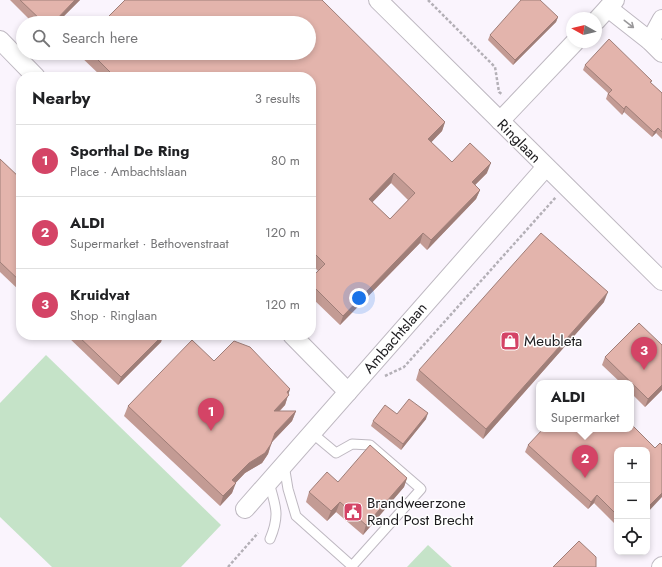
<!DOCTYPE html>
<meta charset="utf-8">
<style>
:root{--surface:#fff;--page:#f2f2f2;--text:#202124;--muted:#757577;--line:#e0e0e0;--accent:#d44466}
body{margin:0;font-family:Jost,sans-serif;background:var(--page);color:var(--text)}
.controls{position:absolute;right:12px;bottom:12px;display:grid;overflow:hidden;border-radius:8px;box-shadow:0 2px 6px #0003}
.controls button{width:36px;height:36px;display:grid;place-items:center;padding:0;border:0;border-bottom:1px solid var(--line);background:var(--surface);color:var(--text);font:20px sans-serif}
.compass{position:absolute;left:566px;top:12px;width:36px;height:36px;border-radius:50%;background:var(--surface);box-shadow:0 2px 6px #0003;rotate:278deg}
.you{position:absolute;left:359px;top:298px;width:14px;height:14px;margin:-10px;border:3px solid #fff;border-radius:50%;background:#1a73e8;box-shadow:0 0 0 6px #1a73e833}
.badge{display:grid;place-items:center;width:26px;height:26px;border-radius:50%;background:var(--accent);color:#fff;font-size:13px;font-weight:700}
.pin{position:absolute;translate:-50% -33px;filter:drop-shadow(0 1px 2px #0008)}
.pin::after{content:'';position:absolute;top:21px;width:14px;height:12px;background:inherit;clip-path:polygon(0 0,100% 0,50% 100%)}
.popup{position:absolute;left:536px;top:380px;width:98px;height:52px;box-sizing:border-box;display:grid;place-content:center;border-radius:8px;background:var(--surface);filter:drop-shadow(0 1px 3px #0005);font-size:13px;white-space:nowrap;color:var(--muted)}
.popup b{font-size:15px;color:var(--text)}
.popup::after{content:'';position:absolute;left:50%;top:100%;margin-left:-8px;border:8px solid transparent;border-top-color:var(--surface)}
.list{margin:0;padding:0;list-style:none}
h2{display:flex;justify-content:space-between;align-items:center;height:52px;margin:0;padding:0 16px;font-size:17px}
h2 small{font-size:13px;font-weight:400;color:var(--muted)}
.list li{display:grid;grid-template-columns:26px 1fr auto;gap:12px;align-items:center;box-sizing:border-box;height:72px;padding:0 16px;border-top:1px solid var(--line)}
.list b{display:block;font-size:15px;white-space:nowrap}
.list p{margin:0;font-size:13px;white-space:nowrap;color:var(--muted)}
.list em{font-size:13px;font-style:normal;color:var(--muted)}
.icon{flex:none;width:22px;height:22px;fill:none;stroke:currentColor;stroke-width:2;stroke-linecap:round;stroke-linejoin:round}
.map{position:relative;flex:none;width:662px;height:567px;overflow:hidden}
.search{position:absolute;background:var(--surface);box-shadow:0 2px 6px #0003;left:16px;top:16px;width:300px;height:44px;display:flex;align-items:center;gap:10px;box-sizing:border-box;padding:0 14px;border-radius:22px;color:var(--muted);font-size:15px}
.panel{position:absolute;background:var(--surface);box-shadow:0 2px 6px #0003;left:16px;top:72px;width:300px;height:268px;border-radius:16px}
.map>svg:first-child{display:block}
.green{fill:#c5e3c8}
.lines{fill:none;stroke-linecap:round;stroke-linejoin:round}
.lane-casing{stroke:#beb8c1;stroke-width:11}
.street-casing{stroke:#beb8c1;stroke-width:20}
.path{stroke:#b4b0b7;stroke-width:2.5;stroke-dasharray:3 2;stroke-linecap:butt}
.lane{stroke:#fff;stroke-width:9}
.street{stroke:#fff;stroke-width:18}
.wall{fill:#c39b94;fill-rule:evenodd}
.shaded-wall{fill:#9f7e78}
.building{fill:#e3b4ac;stroke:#9f7e78;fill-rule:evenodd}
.oneway{stroke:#99989a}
.labels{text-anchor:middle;stroke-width:3;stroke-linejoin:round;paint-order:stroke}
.street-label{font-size:15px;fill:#1c1b1e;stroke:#fff}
.poi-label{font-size:15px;fill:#1c1b1e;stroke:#fff;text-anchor:start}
</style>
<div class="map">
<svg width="662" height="567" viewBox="0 0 662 567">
<rect width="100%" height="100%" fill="#faf4fd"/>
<!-- green -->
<g class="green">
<path d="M46 355 221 525 181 567H52L0 517V403Z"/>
<path d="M428 545 452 567H407Z"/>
</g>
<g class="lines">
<!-- lane casing -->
<g class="lane-casing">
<g id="lane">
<path d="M284 465 288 489 296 516 352 566 421 489 370 445 352 444 336 453 312 433"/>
<path d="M269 483C276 507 280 515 270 539"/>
</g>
</g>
<!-- street casing -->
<g class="street-casing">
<g id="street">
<path d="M378 0 662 281"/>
<path d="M608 8 650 41 662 53"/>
<path d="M596 21 615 0"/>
<path d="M0 40 36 77"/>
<path d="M650 41 662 19"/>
<path d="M500 121 575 42"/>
<path d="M292 335 348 392"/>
<path d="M245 509 545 168"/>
<path d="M661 567 662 566"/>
</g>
</g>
<!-- path -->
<g class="path">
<path d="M428 0 495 67 499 92 503 95"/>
<path d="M385 376 404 367 556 197"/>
<path d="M228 567 258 533"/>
</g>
<!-- lane -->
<use href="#lane" class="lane"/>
<!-- street -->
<use href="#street" class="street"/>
</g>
<!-- wall -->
<g class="wall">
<path d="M10 0H80L57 23H33Z"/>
<path d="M558 17 556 22 513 65 488 40 490 35Z"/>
<path d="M78 53H309L445 122 442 131 431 142 452 162 487 173 475 185 480 190 476 199 427 250 420 243 340 325 311 297V278L318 271 311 263V77H102L78 54ZM391 183 408 200 390 219 372 202Z"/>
<path d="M585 65 651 83 662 93V139L656 133 652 137 624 112 622 115 606 99 608 93 583 70Z"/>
<path d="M0 159 21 179V292L0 272Z"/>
<path d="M604 302 483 439 416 380 419 370Z"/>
<path d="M66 335H163L161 342 118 385Z"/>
<path d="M605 357 662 390 645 407 631 393V383H621L602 365Z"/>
<path d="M214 361 290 389 285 405 280 411H296L292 421 272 442 268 454 262 463 245 473 235 483 232 493 220 506 124 416 128 406Z"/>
<path d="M397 414 426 419 401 450 371 426 373 421Z"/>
<path d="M528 445 655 448 662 497 617 450V526L594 503 588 509 525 452Z"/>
<path d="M407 478 404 487 363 535 336 512 327 521 306 502 309 492 338 482Z"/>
</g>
<!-- shaded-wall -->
<g class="shaded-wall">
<path d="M75 0H80L57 23H53Z"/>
<path d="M558 17 556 22 513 65 515 60Z"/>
<path d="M626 106 624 112 622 115 624 109Z"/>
<path d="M445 122 442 131 425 149 428 139Z"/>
<path d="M658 128 656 133 652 137 654 132Z"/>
<path d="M491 163 487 173 468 192 472 182Z"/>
<path d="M394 173 391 183 366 209 369 199Z"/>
<path d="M480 190 476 199 427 250 431 240Z"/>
<path d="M423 233 420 243 340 325 343 316Z"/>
<path d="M608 292 604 302 483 439 486 429Z"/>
<path d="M163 335 161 342 118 385 121 377Z"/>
<path d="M662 385V390L645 407 648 399Z"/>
<path d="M290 389 285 405 270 420 274 411 287 392Z"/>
<path d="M296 411 292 421 271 443 275 433Z"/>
<path d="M428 413 426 419 401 450 403 444Z"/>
<path d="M271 444 268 454 262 463 245 473 229 490 232 480 249 463Z"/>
<path d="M407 478 404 487 363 535 366 525Z"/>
<path d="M236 483 232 493 220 506 223 496Z"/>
<path d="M662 493V497L647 513V508Z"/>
<path d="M597 495 594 503 588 509 591 502Z"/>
<path d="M340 502 336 512 327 521 331 511Z"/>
</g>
<!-- building -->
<g class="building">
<path d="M20 0H75L53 23H44Z"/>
<path d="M125 0H322L445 122 428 139 452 162 470 143 491 163 472 182 480 190 431 240 423 233 343 316 311 284V278L325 264 311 250V77H115L91 53H309V23H102ZM394 173 415 193 390 219 369 199Z"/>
<path d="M521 0H540L558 17 515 60 490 35Z"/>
<path d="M609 39 652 81 650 82 662 93V132L658 128 654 132 626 106 624 109 608 94 612 90 585 65Z"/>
<path d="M0 159 21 179V282L0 262Z"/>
<path d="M541 233 608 292 486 429 419 370Z"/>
<path d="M639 323 662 345V385L648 399 605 357Z"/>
<path d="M77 335H163L121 377Z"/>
<path d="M192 340 214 361 234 341 250 347 290 389 287 392 289 395 274 411H296L275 433 271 444 265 453 249 463 232 480 236 483 223 496 128 406Z"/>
<path d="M409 399 428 413 403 444 373 421 385 405 397 414Z"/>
<path d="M631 424 655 448 660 443 662 445V493L647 508V450H617V515L597 495 591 502 528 445 543 429H631Z"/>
<path d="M370 445 407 478 366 525 340 502 331 511 309 492 327 472 338 482Z"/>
<path d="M579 541 596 557V567H553Z"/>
</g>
<!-- one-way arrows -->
<defs><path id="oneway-shaft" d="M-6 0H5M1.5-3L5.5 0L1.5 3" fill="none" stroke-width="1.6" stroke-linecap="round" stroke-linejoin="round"/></defs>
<use class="oneway" href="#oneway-shaft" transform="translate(629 24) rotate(38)"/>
<!-- icons -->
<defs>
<g id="shop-square" transform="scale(1)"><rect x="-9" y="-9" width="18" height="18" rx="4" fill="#d44466" stroke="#fff"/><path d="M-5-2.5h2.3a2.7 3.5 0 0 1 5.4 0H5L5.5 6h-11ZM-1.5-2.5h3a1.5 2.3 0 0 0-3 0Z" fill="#fff"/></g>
<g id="civic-square" transform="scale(1)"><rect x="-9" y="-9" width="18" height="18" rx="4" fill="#d44466" stroke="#fff"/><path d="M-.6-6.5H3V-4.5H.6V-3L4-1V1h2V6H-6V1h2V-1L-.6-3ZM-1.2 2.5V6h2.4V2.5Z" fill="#fff"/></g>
</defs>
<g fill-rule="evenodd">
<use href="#shop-square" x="510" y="341"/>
<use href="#civic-square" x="353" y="512"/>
</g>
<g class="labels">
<!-- street labels -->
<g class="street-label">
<text transform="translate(519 141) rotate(45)" y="5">Ringlaan</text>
<text transform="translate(395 338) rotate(-49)" y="5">Ambachtslaan</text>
</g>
<!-- poi labels -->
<g class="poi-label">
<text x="524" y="346">Meubleta</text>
<text x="367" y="508">Brandweerzone<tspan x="367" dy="17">Rand Post Brecht</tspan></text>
</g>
</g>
</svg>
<div class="controls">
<button>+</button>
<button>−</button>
<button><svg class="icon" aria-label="locate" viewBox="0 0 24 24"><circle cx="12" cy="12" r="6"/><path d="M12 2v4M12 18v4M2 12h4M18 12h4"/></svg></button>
</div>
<svg class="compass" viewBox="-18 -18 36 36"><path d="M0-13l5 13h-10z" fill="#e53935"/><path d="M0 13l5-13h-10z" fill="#757577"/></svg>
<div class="you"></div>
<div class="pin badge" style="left:211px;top:431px">1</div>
<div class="pin badge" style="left:585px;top:478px">2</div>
<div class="popup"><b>ALDI</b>Supermarket</div>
<div class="pin badge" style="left:644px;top:370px">3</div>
<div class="search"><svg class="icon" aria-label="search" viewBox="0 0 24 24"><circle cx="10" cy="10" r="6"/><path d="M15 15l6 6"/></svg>Search here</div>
<section class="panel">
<h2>Nearby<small>3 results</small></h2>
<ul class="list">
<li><span class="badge">1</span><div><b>Sporthal De Ring</b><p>Place · Ambachtslaan</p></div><em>80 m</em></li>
<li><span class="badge">2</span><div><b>ALDI</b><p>Supermarket · Bethovenstraat</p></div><em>120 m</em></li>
<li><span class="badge">3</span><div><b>Kruidvat</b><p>Shop · Ringlaan</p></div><em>120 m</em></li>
</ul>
</section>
</div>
